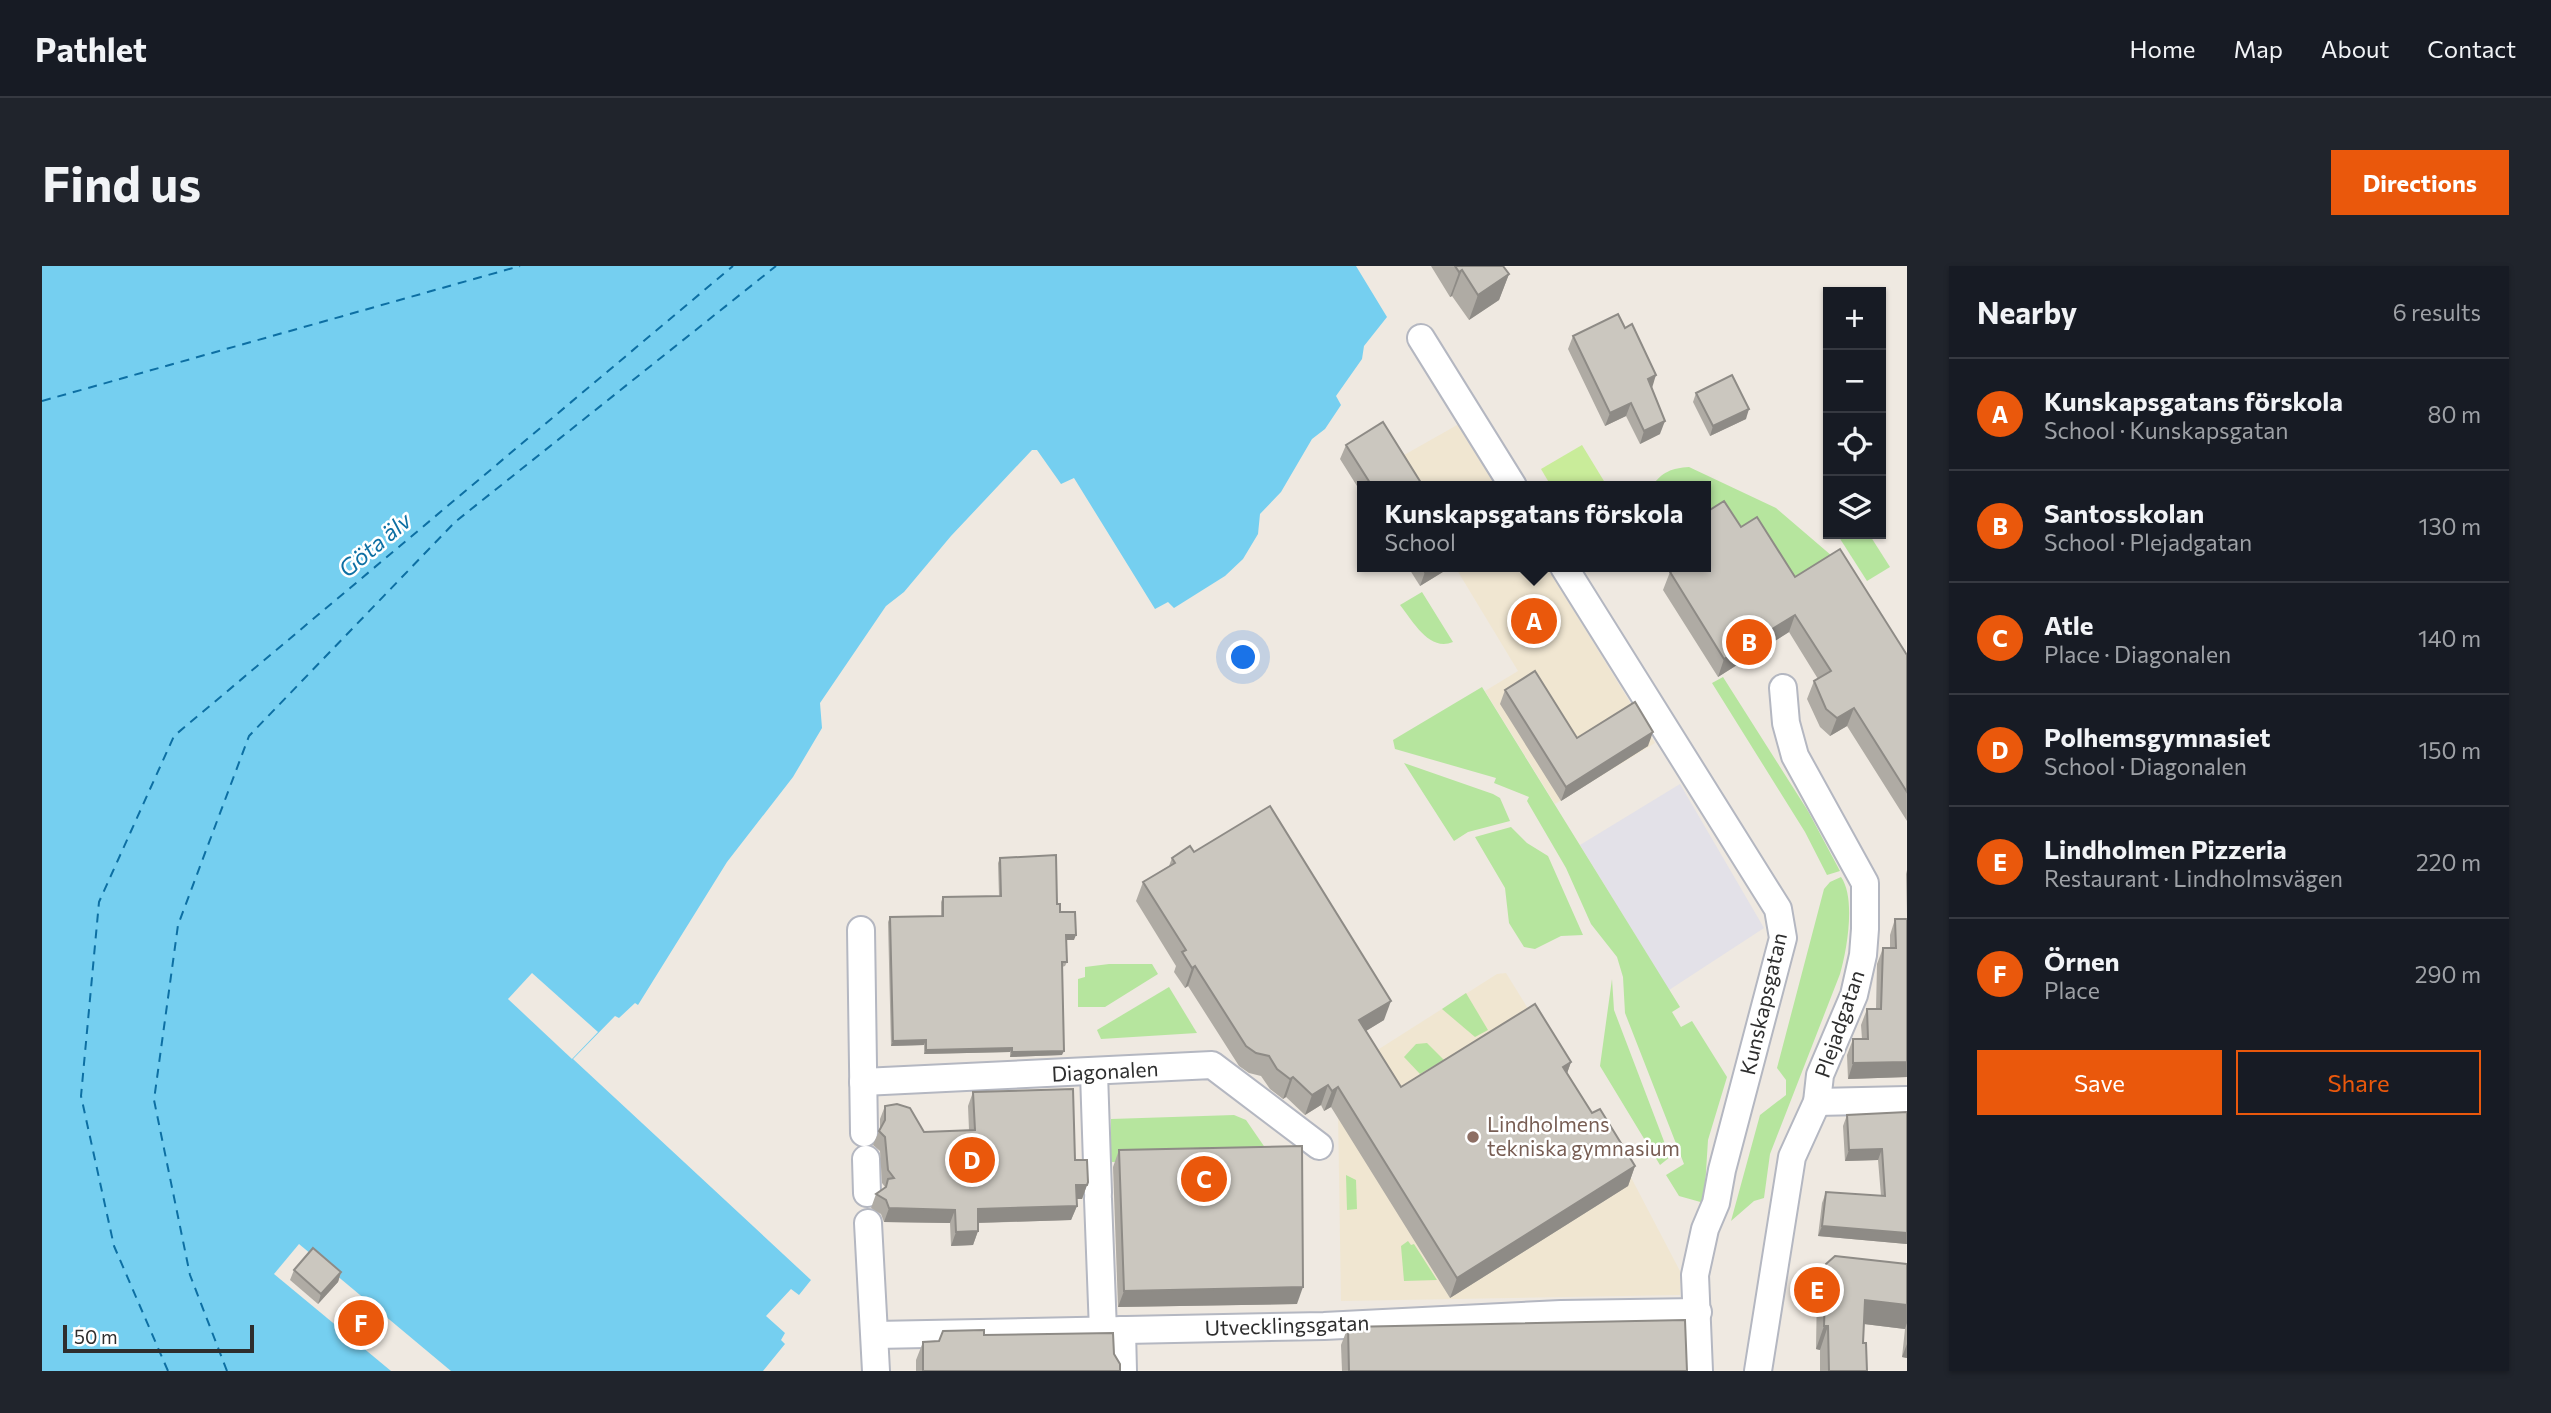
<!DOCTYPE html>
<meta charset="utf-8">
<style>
:root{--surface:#171b24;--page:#20242c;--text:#f1f3f6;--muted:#9ea1a6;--line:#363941;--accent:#ea580c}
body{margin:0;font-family:Commissioner,sans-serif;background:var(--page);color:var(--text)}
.controls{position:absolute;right:21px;top:21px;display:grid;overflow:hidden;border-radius:0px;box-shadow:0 2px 5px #0004}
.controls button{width:63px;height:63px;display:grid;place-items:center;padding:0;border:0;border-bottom:2px solid var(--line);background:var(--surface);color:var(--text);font:35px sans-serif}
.scale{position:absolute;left:21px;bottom:18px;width:191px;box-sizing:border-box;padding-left:7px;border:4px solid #2e2e2e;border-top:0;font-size:19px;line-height:24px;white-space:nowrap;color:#2e2e2e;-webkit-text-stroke:5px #fff;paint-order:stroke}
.you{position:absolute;left:1202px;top:392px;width:24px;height:24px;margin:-18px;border:5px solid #fff;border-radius:50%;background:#1a73e8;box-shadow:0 0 0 10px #1a73e833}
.badge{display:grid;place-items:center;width:46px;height:46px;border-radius:50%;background:var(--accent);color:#fff;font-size:23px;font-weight:700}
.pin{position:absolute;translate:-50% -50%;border:4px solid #fff;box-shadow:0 2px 7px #0006}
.popup{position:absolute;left:1315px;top:215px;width:354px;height:91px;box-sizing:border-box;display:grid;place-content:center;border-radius:0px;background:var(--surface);filter:drop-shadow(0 2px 5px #0005);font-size:23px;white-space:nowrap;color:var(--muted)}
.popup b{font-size:26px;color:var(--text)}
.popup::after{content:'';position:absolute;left:50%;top:100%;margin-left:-14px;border:14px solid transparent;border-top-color:var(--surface)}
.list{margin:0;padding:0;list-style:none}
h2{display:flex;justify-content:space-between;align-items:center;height:91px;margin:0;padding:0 28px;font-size:30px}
h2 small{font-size:23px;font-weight:400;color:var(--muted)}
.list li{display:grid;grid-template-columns:46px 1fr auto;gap:21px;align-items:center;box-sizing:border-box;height:112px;padding:0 28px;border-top:2px solid var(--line)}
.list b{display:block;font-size:26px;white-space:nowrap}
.list p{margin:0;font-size:23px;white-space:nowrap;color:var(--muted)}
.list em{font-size:23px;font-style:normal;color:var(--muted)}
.actions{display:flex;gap:14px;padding:21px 28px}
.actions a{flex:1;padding:16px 0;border:2px solid var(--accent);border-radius:0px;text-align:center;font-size:24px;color:var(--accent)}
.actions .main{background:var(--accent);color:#fff}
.icon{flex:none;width:38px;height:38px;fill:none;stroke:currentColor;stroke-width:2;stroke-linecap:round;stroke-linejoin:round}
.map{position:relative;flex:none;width:1865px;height:1105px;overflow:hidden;border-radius:0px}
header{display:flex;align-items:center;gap:42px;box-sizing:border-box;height:98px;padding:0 35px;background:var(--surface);border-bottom:2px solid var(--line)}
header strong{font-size:33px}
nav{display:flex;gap:38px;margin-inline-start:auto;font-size:24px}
.intro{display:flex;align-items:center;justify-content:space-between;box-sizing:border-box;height:168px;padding:0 42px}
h1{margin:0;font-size:49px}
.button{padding:18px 32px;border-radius:0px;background:var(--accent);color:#fff;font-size:24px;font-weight:700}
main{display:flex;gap:42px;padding:0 42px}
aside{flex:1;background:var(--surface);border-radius:0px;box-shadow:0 2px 5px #0004}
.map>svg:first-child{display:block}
.industrial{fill:#e3e1e8}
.education{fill:#f0e6d1}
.green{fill:#b6e59e}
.pitch{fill:#c9ec9a}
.water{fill:#75cff0}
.pier{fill:#efe9e1}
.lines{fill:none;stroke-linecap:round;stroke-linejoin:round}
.ferry{stroke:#0d6fa3;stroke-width:2;stroke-dasharray:9 7;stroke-linecap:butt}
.street-casing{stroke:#b4b7c1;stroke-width:30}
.street{stroke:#fff;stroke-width:26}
.wall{fill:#afaba4}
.shaded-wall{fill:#8e8b86}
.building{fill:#cbc7bf;stroke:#8e8b86;stroke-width:2}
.education-dot{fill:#8d6e63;stroke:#fff;stroke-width:2.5}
.labels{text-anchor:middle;stroke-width:5;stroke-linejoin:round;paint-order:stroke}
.street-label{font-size:21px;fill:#2e2e2e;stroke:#fff}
.education-label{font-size:21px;fill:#785e54;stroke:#fff;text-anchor:start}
.water-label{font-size:23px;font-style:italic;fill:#0d6fa3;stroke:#fff}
</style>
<header>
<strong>Pathlet</strong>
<nav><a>Home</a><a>Map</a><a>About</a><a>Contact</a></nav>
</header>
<div class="intro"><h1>Find us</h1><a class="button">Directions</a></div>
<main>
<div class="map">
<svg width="1865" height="1105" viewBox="0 0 1865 1105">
<rect width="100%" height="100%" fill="#efe9e1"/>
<!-- industrial -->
<path class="industrial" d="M1638 518 1722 662 1627 724 1538 579Z"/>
<!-- education -->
<g class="education">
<path d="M1417 158 1455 220H1373L1355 193Z"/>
<path d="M1418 301H1505L1613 477 1513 538 1443 425 1476 405 1415 304Z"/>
<path d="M1464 707 1582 898 1639 1007 1638 1029 1299 1035 1296 845 1326 790 1455 708Z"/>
</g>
<!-- green -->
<g class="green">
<path d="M1647 201 1734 242 1790 290 1747 325 1672 253 1664 241V220H1610C1620 206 1630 202 1647 201Z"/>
<path d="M1795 268H1827L1848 301 1825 315Z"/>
<path d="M1380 326 1411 376C1387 386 1371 355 1358 339Z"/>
<path d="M1681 411 1766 545 1798 605 1785 609 1763 566 1670 417Z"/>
<path d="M1440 421 1638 741 1630 746 1639 761 1650 755 1685 811 1666 874 1662 937 1637 930 1624 909 1642 898 1583 747 1581 711 1575 691 1549 658 1524 602 1485 535 1487 531 1452 517 1454 512 1353 483 1351 474Z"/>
<path d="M1362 497 1451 528 1458 532 1468 555 1426 566 1412 575Z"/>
<path d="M1469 561 1485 577 1506 590 1541 669 1519 670 1493 683 1482 681 1467 657 1463 622 1433 571Z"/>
<path d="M1799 611C1814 632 1805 684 1798 708L1728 888 1722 932 1712 935 1689 955 1718 849 1744 829V814L1735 802 1782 623 1788 616Z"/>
<path d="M1067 698H1110L1116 708 1063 741H1036V713L1043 711V701Z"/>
<path d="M1570 713 1572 744 1628 891 1618 899 1558 800Z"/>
<path d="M1127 721 1155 767 1059 773 1055 764Z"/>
<path d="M1424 727 1446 764 1433 771 1400 743Z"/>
<path d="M1385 777 1402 794 1378 808 1362 791 1374 778Z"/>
<path d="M1192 849 1204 854 1226 886 1225 893 1069 896V853Z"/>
<path d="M1304 909 1314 914 1315 943 1305 944Z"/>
<path d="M1366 975 1369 979 1372 978 1395 1014 1362 1015 1359 980Z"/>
</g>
<!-- pitch -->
<path class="pitch" d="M1540 179 1565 220H1509L1499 203Z"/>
<!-- water -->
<path class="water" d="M0 0H1314L1345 51 1322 80 1320 93 1294 130 1299 139 1283 163 1270 173 1239 226 1218 248 1216 268 1201 293 1183 310 1132 342 1126 336 1113 343 1032 212 1019 218 995 184H990L909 270 862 326 844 340 778 437 780 462 751 511 685 596 596 739 593 737 577 752 573 750 531 793 769 1014 757 1029 749 1023 724 1050 743 1067 739 1074 743 1078 721 1105H0Z"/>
<!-- pier -->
<g class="pier">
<path d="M490 707 556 766 530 793 466 733Z"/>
<path d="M257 978 409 1105H349L232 1008Z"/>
</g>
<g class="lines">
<!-- ferry -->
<g class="ferry">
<path d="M0 135 478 0"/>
<path d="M126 1105 72 980 39 830 57 636 132 470 691 0"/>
<path d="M185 1105 148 1009 112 834 136 659 207 470 413 256 734 0"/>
</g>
<!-- street casing -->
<g class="street-casing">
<g id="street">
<path d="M1379 72 1471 220"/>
<path d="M1522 301 1736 643 1741 672 1680 904 1674 937 1663 963 1653 1009 1657 1105"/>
<path d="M819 664 822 867"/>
<path d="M1052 807 1056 927"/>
<path d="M821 816 1170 799 1277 880"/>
<path d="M1775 836 1865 834"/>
<path d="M824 893 825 927"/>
<path d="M1056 933 1061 1065"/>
<path d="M826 957 834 1105"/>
<path d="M1080 1064 1081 1105"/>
<path d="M833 1069 1282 1060 1519 1048 1656 1046"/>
<path d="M1716 1105 1750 891 1775 836 1778 809 1812 729 1821 689 1823 663V617L1753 490 1744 457 1741 422"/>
</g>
</g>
<!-- street -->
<use href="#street" class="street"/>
</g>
<!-- wall -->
<g class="wall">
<path d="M1389 0H1461L1467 8 1457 34 1427 54 1410 30 1408 31Z"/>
<path d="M1531 70 1618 168 1598 178 1584 150 1563 160 1526 83Z"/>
<path d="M1654 127 1704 153 1668 170 1651 136Z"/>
<path d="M1304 179 1381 220H1320V228L1298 193Z"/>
<path d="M1699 261 1753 311 1865 389V555L1805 460 1788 470 1778 461 1765 433 1772 415 1776 413 1747 366 1676 411 1621 324 1628 306 1632 304 1630 301H1663Z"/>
<path d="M1366 301H1409L1378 320Z"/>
<path d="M1463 424 1535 472 1606 480 1519 535 1458 438Z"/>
<path d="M1152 586 1342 754 1324 765 1359 821 1529 796 1525 807 1550 847 1593 900 1586 920 1408 1032 1289 841 1282 845 1279 839 1263 849 1244 831 1241 833 1228 823 1219 810 1207 807 1197 800 1146 720 1143 722 1132 706 1134 700 1094 635 1101 616 1127 600 1130 592Z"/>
<path d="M958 592 1015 638 1032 674H1024L1025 696 1023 700 1020 701V789L968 791V786L882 788V779L849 780 846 656 848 651 899 650V636L901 631 957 630 956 597Z"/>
<path d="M1865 604V811L1806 813 1805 789 1811 773H1820L1819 759 1825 743H1834L1835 698 1841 682H1848V669L1853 653H1865L1864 608Z"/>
<path d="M931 826 1033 894 1045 919 1040 933H1034L1035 940 1029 954 936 957V965L931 979 909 980 908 957 842 956 839 948 829 942 834 928 843 921 840 917 838 885 831 879 838 863V853L843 840 882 866 927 864 926 840Z"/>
<path d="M1865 846V978L1776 970 1780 937 1784 926 1839 930 1836 894 1803 895 1801 860 1805 849Z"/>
<path d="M1077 884 1255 1038 1076 1041 1071 901Z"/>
<path d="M1784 998H1865V1092L1860 1091 1863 1063 1822 1058 1821 1077 1825 1105H1778V1084L1774 1083 1775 1021Z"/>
<path d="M252 1004 299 1006 296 1016 276 1038 248 1014Z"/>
<path d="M1306 1061 1645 1105H1300L1299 1079Z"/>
<path d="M942 1069 1072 1088 1078 1105H874V1094L881 1076 897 1075Z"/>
</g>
<!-- shaded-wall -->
<g class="shaded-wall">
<path d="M1420 4 1410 30 1408 31 1417 6Z"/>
<path d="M1467 8 1457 34 1427 54 1436 29Z"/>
<path d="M1614 109 1610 122 1606 113Z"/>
<path d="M1589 137 1584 150 1563 160 1568 147Z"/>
<path d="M1707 143 1704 153 1668 170 1671 160Z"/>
<path d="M1623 155 1618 168 1598 178 1602 165Z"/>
<path d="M1391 301H1409L1378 320 1383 306Z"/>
<path d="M1753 349 1747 366 1676 411 1682 393Z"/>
<path d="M1812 442 1805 460 1788 470 1795 452Z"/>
<path d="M1611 466 1606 480 1519 535 1524 521Z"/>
<path d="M1024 669H1034L1032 674H1023Z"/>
<path d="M1153 700 1146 720 1143 722 1150 702Z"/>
<path d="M1349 735 1342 754 1309 774 1317 754Z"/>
<path d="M884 774 882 779 849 780 851 775Z"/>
<path d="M970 782 968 786 882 788 884 784Z"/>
<path d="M1022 785 1020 789 968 791 970 786Z"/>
<path d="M1529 796 1522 816 1521 801Z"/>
<path d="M1865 796V811L1806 813 1811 797Z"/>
<path d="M1251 811 1244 831 1241 833 1248 813Z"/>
<path d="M1286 819 1279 839 1263 849 1270 829Z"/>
<path d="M1296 821 1289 841 1282 845 1290 825Z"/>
<path d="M1840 883 1836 894 1803 895 1807 884Z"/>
<path d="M1593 900 1586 920 1408 1032 1415 1012Z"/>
<path d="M1034 919H1045L1040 933H1029Z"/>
<path d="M1035 940 1029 954 931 957 936 943Z"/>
<path d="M847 942 913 944 908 957 842 956Z"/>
<path d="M1780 960 1865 967V978L1776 970Z"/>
<path d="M936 965 931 979 909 980 914 966Z"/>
<path d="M299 1006 296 1016 276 1038 279 1028Z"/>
<path d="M1261 1021 1255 1038 1076 1041 1082 1025Z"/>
<path d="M1823 1034 1865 1039V1057L1863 1063 1814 1057Z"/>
<path d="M1782 1060H1786L1778 1084 1774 1083Z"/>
<path d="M1865 1078V1092L1860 1091Z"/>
</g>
<!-- building -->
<g class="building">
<path d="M1413 0H1461L1467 8 1436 29 1420 4 1417 6Z"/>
<path d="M1576 48 1583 62 1590 58 1614 109 1606 113 1623 155 1602 165 1589 137 1568 147 1531 70Z"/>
<path d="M1690 109 1707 143 1671 160 1654 127Z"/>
<path d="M1341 156 1381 220H1330L1304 179Z"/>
<path d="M1682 235 1699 261 1715 251 1753 311 1798 283 1865 389V526L1812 442 1795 452 1784 443 1772 415 1789 405 1753 349 1682 393 1628 306 1638 301H1663V247Z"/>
<path d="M1380 301H1391L1383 306Z"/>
<path d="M1493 405 1535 472 1593 436 1611 466 1524 521 1463 424Z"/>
<path d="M1228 540 1349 735 1317 754 1359 821 1493 738 1529 796 1521 801 1550 847 1558 843 1593 900 1415 1012 1296 821 1290 825 1286 819 1270 829 1251 811 1248 813 1235 803 1227 790 1214 787 1204 780 1153 700 1150 702 1140 686 1144 684 1101 616 1133 597 1130 592 1148 580 1152 586Z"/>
<path d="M1014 589 1015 638H1018V646H1033L1034 669H1024L1025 696H1020L1022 785 970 786V782L884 784V774L851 775 848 651 901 650V631L959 630 958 592Z"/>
<path d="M1853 653H1865V796L1811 797V773H1826L1825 743H1839L1841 682H1854Z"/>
<path d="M1031 823 1033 894H1045L1046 916 1045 919H1034L1035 940 936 943V965L914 966 913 944 847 942 844 934 834 928 844 921 846 913 852 912 846 904 843 871 837 865 843 854V840L855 838 868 842 882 866 933 864 931 826Z"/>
<path d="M1865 846V967L1780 960 1784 926 1843 930 1840 883 1807 884 1805 849Z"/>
<path d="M1260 880 1261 1021 1082 1025 1077 884Z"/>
<path d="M271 982 299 1006 279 1028 252 1004Z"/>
<path d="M1793 990 1865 998V1039L1823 1034 1821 1077H1824L1825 1105H1787L1786 1060H1782L1784 998Z"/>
<path d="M1643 1054 1645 1105H1307L1306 1061Z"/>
<path d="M942 1064V1069L1071 1067 1072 1088 1078 1098V1105H881V1076L897 1075 901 1065Z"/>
</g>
<!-- markers -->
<circle class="education-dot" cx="1431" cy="871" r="7"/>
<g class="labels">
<!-- street labels -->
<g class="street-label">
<text transform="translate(1722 738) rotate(-77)" y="7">Kunskapsgatan</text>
<text transform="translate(1798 758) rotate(-71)" y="7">Plejadgatan</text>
<text transform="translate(1063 806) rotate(-3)" y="7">Diagonalen</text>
<text transform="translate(1245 1060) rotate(-2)" y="7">Utvecklingsgatan</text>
</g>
<!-- education labels -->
<g class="education-label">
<text x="1445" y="866">Lindholmens<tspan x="1445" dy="24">tekniska gymnasium</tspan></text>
</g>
<!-- water labels -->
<g class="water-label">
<text transform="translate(333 279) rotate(-40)" y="8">Göta älv</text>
</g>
</g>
</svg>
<div class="controls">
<button>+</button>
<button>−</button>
<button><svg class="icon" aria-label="locate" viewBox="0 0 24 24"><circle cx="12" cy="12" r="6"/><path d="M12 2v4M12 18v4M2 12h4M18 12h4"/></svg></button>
<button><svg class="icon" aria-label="layers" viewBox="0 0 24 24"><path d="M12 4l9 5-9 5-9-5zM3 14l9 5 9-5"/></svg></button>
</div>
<div class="scale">50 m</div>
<div class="you"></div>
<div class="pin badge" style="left:1492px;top:355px">A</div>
<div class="popup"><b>Kunskapsgatans förskola</b>School</div>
<div class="pin badge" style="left:1707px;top:376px">B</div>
<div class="pin badge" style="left:1162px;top:913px">C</div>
<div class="pin badge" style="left:930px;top:894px">D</div>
<div class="pin badge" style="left:1775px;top:1024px">E</div>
<div class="pin badge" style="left:319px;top:1057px">F</div>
</div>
<aside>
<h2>Nearby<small>6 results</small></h2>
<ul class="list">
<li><span class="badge">A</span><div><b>Kunskapsgatans förskola</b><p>School · Kunskapsgatan</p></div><em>80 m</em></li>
<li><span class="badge">B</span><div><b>Santosskolan</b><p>School · Plejadgatan</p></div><em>130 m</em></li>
<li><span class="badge">C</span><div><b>Atle</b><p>Place · Diagonalen</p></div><em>140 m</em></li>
<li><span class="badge">D</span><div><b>Polhemsgymnasiet</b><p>School · Diagonalen</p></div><em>150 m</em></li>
<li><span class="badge">E</span><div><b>Lindholmen Pizzeria</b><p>Restaurant · Lindholmsvägen</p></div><em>220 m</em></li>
<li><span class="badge">F</span><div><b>Örnen</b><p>Place</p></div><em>290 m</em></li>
</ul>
<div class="actions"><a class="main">Save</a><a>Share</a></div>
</aside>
</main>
